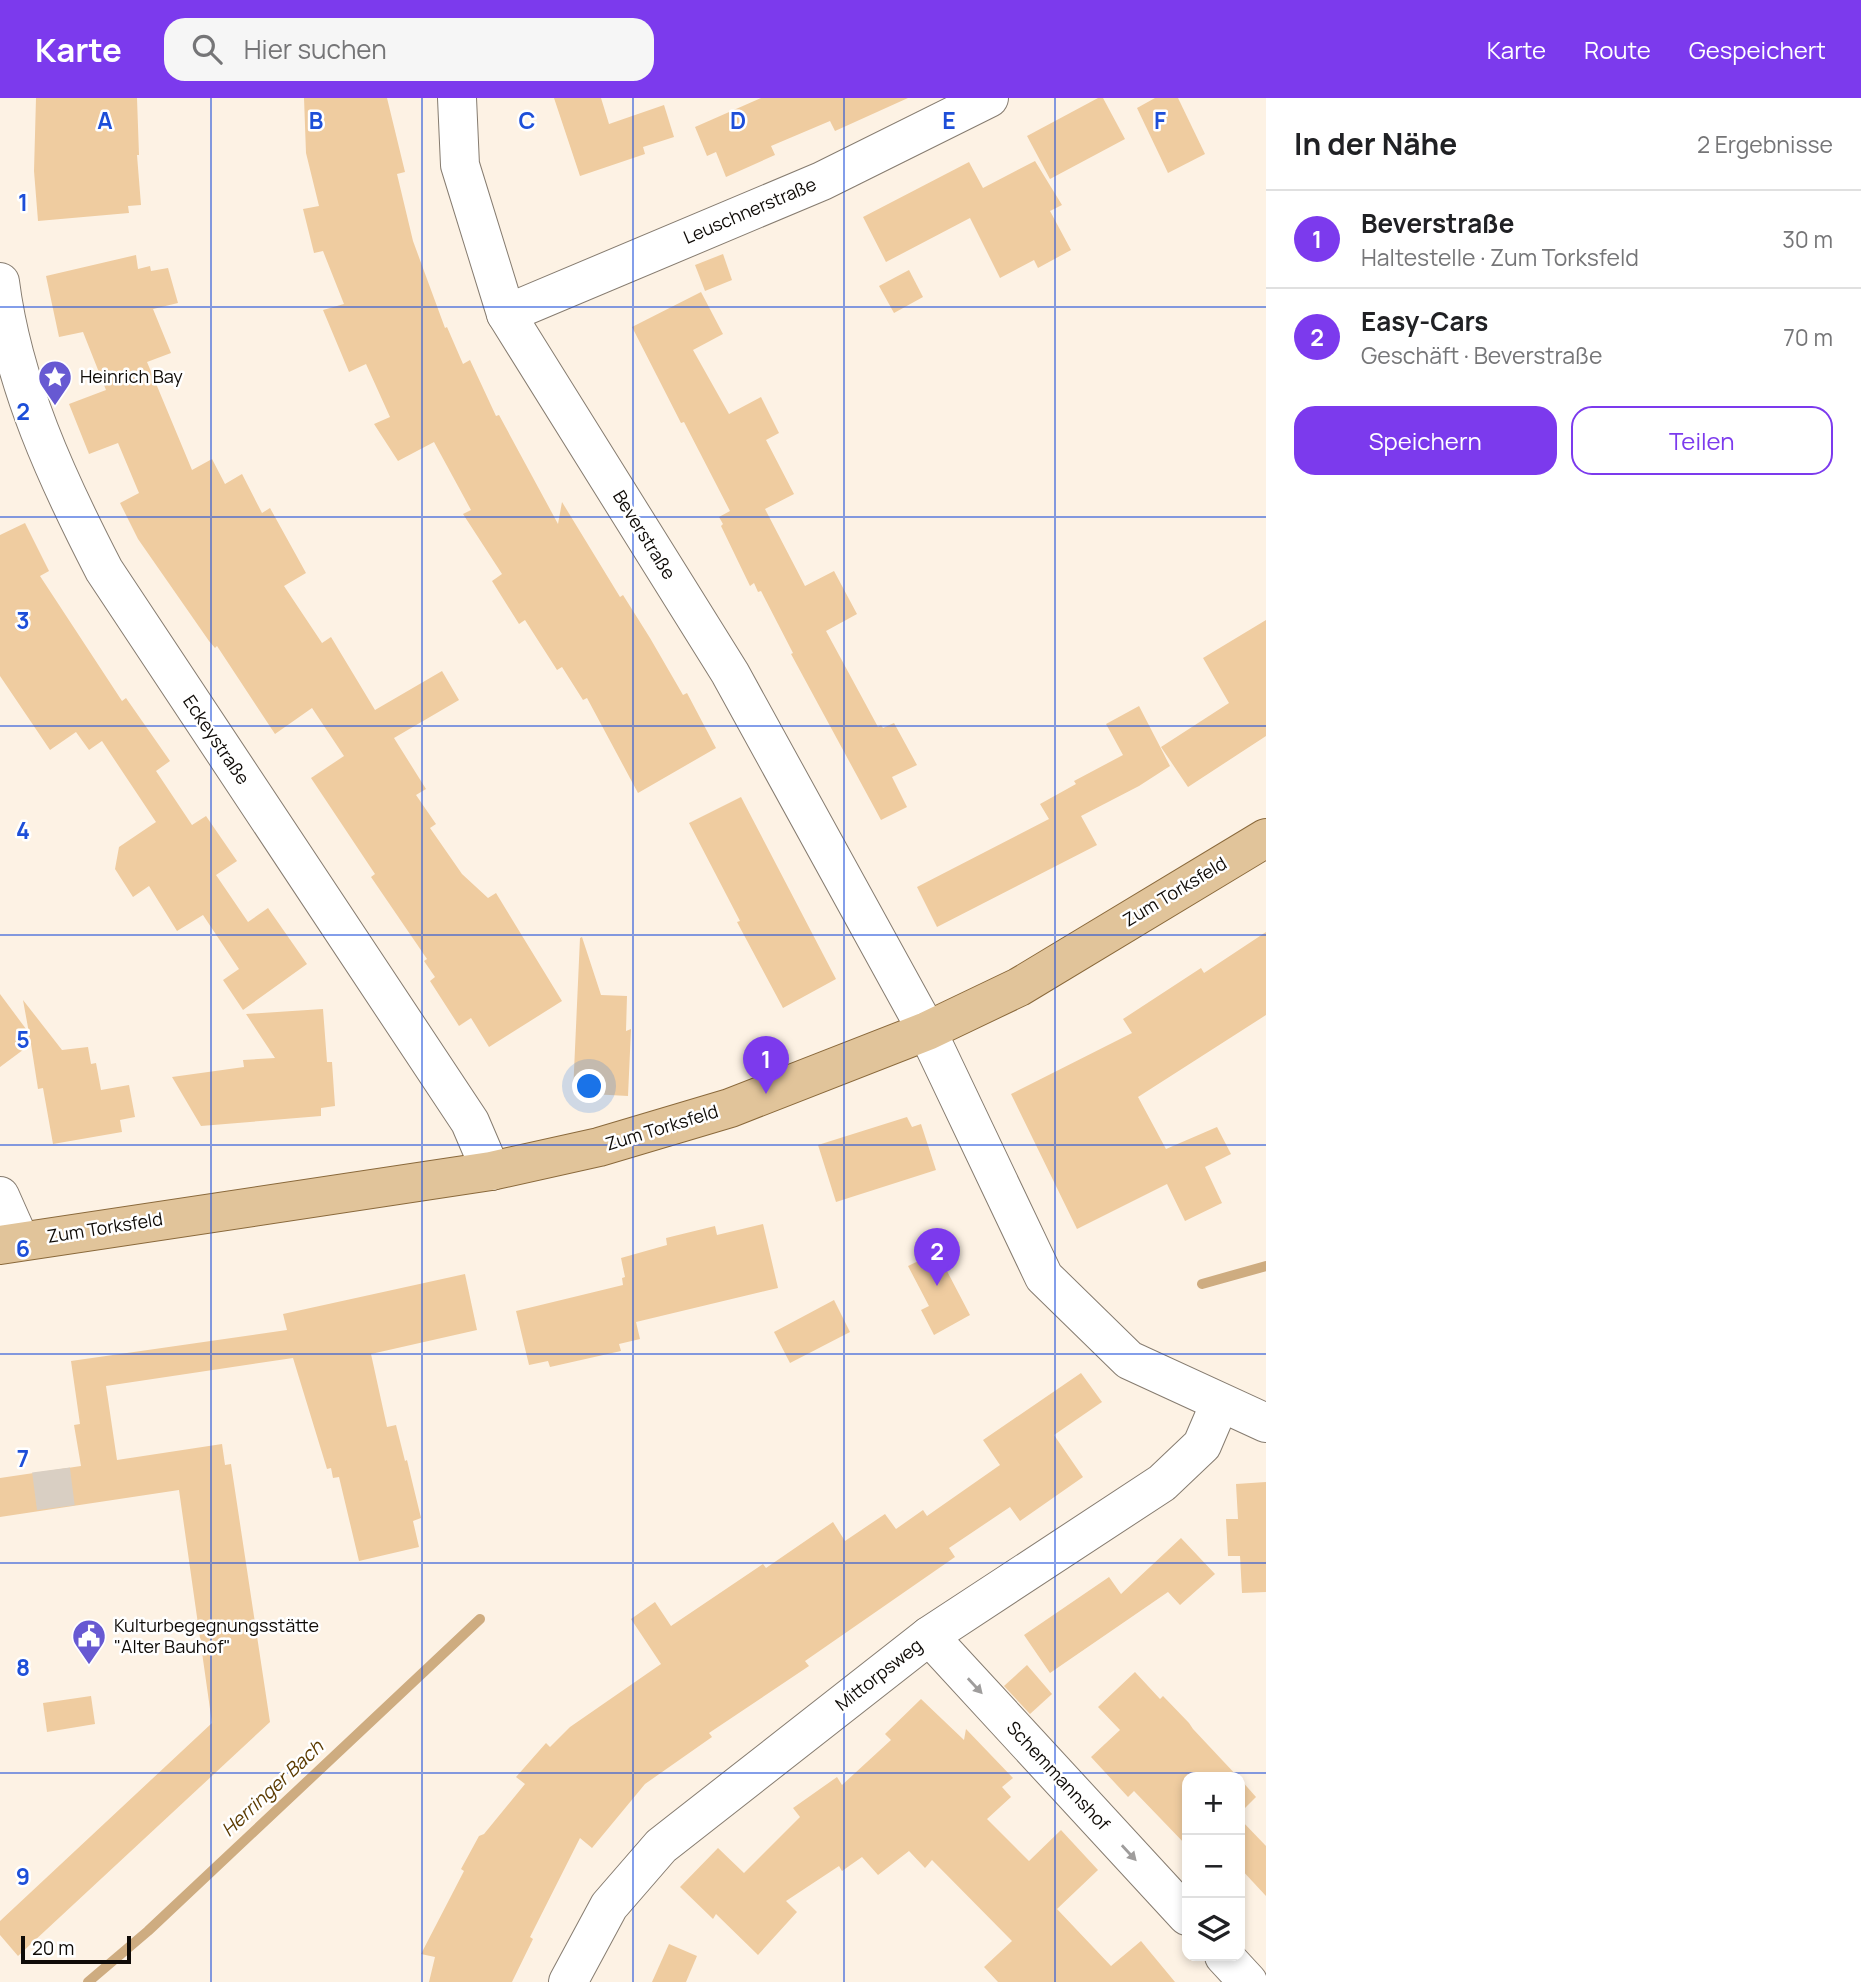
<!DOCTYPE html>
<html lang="de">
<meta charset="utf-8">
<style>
:root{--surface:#fff;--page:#f6f6f6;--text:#202124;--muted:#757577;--line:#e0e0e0;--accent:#7c3aed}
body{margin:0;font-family:Manrope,sans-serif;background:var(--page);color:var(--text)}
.controls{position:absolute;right:21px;bottom:21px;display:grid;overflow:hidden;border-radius:14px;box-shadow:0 4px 10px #0003}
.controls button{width:63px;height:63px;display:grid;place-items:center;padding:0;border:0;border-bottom:2px solid var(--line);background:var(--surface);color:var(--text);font:35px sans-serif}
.scale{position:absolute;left:21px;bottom:18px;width:110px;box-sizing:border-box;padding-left:7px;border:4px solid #0f0b07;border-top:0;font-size:19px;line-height:24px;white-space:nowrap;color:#0f0b07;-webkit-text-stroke:5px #fff;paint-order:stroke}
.you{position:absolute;left:590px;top:989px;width:24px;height:24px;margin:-18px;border:5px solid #fff;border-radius:50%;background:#1a73e8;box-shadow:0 0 0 10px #1a73e833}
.badge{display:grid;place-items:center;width:46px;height:46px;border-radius:50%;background:var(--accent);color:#fff;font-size:23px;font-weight:700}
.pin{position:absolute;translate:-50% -58px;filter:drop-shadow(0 2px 4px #0008)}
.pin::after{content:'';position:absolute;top:37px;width:24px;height:21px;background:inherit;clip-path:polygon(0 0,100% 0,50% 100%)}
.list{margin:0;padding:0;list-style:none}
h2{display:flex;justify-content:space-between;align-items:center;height:91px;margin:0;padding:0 28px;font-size:30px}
h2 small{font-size:23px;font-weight:400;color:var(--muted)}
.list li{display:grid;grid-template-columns:46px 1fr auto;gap:21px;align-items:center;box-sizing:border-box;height:98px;padding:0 28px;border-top:2px solid var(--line)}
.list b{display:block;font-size:26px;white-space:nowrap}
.list p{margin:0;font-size:23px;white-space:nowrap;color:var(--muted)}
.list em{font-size:23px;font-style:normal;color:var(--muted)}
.actions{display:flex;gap:14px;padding:21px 28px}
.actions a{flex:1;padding:16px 0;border:2px solid var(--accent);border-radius:21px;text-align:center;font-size:24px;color:var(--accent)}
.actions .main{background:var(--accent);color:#fff}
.icon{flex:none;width:38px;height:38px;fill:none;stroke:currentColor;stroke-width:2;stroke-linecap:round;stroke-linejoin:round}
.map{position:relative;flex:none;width:1266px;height:1884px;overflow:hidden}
header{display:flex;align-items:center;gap:42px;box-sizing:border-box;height:98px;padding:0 35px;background:var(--accent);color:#fff}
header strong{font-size:33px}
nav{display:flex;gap:38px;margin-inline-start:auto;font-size:24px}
.search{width:490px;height:63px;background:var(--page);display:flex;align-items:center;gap:18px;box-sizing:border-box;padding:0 24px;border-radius:21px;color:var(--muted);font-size:26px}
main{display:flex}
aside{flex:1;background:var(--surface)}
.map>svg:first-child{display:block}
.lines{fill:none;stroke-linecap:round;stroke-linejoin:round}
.stream{stroke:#ceac80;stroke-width:10}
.building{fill:#efcca0}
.minor-tunnel{stroke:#d9cfc3;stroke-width:38;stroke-dasharray:38 19;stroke-linecap:butt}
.minor-casing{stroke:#867c70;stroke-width:40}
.major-casing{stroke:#8a693b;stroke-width:40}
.minor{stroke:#fff;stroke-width:38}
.major{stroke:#e1c49a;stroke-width:38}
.oneway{fill:#9f9d9c}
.grid{fill:none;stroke:#1d4ed8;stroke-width:2;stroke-opacity:0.55}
.labels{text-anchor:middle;stroke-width:5;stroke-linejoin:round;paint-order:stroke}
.street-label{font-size:18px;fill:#0f0b07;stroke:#fff}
.poi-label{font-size:18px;fill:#0f0b07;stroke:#fff;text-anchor:start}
.water-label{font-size:19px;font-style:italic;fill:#5c3b01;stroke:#fff}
.grid-label{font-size:23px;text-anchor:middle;font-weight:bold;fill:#1d4ed8;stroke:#fff;stroke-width:5;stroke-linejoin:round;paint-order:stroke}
</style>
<header>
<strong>Karte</strong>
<div class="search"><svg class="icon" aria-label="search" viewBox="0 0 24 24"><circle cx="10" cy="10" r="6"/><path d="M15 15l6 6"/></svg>Hier suchen</div>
<nav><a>Karte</a><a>Route</a><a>Gespeichert</a></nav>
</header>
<main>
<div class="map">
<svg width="1266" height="1884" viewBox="0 0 1266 1884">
<rect width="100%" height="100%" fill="#fdf2e4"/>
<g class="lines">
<!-- stream -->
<g class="stream">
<path d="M1202 1186 1266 1168"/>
<path d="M88 1884 148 1833 480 1521"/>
</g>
</g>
<!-- building -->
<g class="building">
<path d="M36 0H137L139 57H137L141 107 128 108 129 115 38 123 34 73Z"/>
<path d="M304 0H387L405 74 397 76 413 143 445 230 447 229 463 266 470 262 496 318 499 317 558 426 562 404 620 499 623 497 650 540 683 597 687 595 716 650 638 695 587 600 583 602 562 569 557 572 525 522 519 526 492 483 502 476 463 416 471 412 434 344 398 363 374 326 390 319 366 266 349 274 323 212 344 206 323 153 314 155 303 111 319 108 306 55Z"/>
<path d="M554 0H601L609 26 664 7 674 39 643 49 645 56 580 78Z"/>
<path d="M761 0H908L835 33 830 23 771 48 775 57 726 79 716 54 707 58 695 29Z"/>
<path d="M1098 0H1103L1125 41 1050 81 1027 38Z"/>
<path d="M1155 0H1178L1205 56 1168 75 1137 10Z"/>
<path d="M1035 63 1062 107 1050 113 1071 152 1038 170 1034 162 1000 180 970 120 886 164 863 119 969 64 983 90Z"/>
<path d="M723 156 732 182 705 193 695 167Z"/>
<path d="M136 157 138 171 150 168 151 173 168 170 178 205 153 211 171 255 147 264 192 372 212 361 225 386 242 376 262 415 270 410 306 475 284 488 322 545 331 539 375 612 442 573 459 602 394 640 426 691 416 697 436 726 430 730 462 776 488 800 496 795 562 903 489 949 471 920 459 928 430 883 435 879 424 863 427 861 371 779 375 776 311 680 344 658 312 610 275 636 217 548 215 550 209 543 138 441 120 405 139 395 118 345 89 356 69 306 106 292 83 234 59 239 46 178Z"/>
<path d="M909 172 923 199 894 215 879 188Z"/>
<path d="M701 194 723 236 693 252 729 316 761 299 779 335 766 342 794 396 765 411 805 488 834 473 857 516 826 533 878 629 881 627 883 630 894 625 917 667 892 679 907 709 881 722 791 556 793 555 761 493 758 494 754 485 750 488 721 428 723 426 719 419 730 413 684 324 681 325 632 229Z"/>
<path d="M25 425 49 473 40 478 122 603 126 600 170 663 156 673 192 727 206 718 237 763 216 777 248 824 268 810 307 866 243 912 223 882 239 871 203 817 177 833 149 788 133 799 115 771 119 749 156 724 102 643 89 652 76 634 50 652 0 578V437Z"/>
<path d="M1266 522V638L1188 689 1161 649 1229 605 1203 560Z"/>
<path d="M1139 608 1170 668 1139 688 1081 718 1097 747 937 829 917 789 1049 721 1040 706 1076 686 1074 683 1123 657 1106 626Z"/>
<path d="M741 699 836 881 783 910 737 824 740 823 689 725Z"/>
<path d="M1266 834V917L1138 999 1166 1051 1217 1029 1231 1056 1205 1069 1222 1105 1185 1123 1167 1086 1077 1131 1011 996 1132 935 1123 921 1201 870 1204 875Z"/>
<path d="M582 839 601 897 627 898 626 933 631 931 628 998 573 995 580 840Z"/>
<path d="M0 896 29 935 23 902 62 952 88 949 91 966 96 965 101 992 129 987 135 1019 120 1022 122 1034 53 1046 43 990 38 991 31 946 0 969Z"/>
<path d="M323 911 327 964H332L335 1008 321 1010V1018L201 1028 172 979 244 969 243 962 275 960 246 916Z"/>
<path d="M907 1019 912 1029 921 1026 936 1072 836 1104 818 1047Z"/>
<path d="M763 1126 778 1190 636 1224 640 1241 619 1246 621 1253 550 1269 548 1263 529 1267 516 1213 623 1187 622 1180 625 1179 621 1160 667 1147 666 1140 715 1128 717 1137Z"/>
<path d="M937 1154 970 1217 934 1237 921 1212 929 1208 908 1168Z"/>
<path d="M465 1176 477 1232 371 1256 387 1329 396 1327 405 1363 407 1362 412 1383 421 1420 413 1423 419 1449 359 1463 339 1379 333 1380 331 1370 327 1371 293 1260 106 1288 117 1362 222 1346 225 1367 231 1366 270 1624 18 1858 0 1837V1823L212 1625 179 1392 0 1419V1380L81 1368 74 1327 80 1326 71 1263 287 1232 283 1216Z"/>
<path d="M834 1202 850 1234 790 1265 774 1234Z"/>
<path d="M1081 1275 1102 1304 1054 1337 1083 1379 1020 1423 1010 1409 949 1450 955 1459 805 1563 809 1568 709 1635 712 1639 645 1686 592 1750 580 1740 530 1839 533 1841 512 1884H429L435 1859 421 1856 464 1773 461 1771 479 1738 484 1736 525 1686 516 1679 546 1645 550 1649 570 1629 661 1566 631 1521 655 1504 671 1528 763 1466 766 1470 833 1424 845 1443 885 1416 896 1431 923 1412 927 1418 1000 1367 983 1342Z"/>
<path d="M1266 1384V1494L1242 1495 1240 1458H1228L1226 1421H1238L1236 1386Z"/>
<path d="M1181 1440 1215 1476 1180 1507 1168 1494 1050 1575 1024 1537 1109 1479 1121 1496Z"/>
<path d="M1027 1567 1052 1596 1030 1616 1004 1588Z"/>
<path d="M1135 1574 1160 1601 1163 1598 1189 1625 1193 1631 1238 1679H1187V1748L1134 1693 1128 1699 1091 1659 1120 1632 1098 1609Z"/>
<path d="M91 1598 95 1626 47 1634 43 1605Z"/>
<path d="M921 1601 964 1642 966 1631 1013 1680 1002 1689 1011 1699 987 1721 1029 1763 1061 1732 1098 1772 1057 1811 1111 1868 1141 1843 1175 1884H998L984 1869 1012 1843 932 1762 925 1770 909 1753 878 1777 862 1759 842 1773 839 1768 786 1803 797 1814 758 1857 716 1816 713 1821 680 1789 718 1750 744 1775 800 1719 793 1710 837 1679 842 1687 891 1642 885 1636Z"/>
<path d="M1240 1681 1256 1699 1240 1715Z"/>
<path d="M1240 1721 1266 1748V1798L1240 1770Z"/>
<path d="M669 1846 697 1858 686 1884H652Z"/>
</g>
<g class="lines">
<!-- minor-tunnel -->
<path class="minor-tunnel" d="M51 1372 56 1411"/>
<!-- minor casing -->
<g class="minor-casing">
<g id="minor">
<path d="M457 0 460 67 506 216 730 575 927 933 1044 1179 1129 1262 1266 1325"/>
<path d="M0 184C13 286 57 381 104 472L470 1024 491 1073"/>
<path d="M506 216 822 83 989 0"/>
<path d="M0 1098 20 1143"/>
<path d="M929 1538 1187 1818"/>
<path d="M1224 1858 1248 1884"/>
<path d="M568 1884 609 1808 661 1748 929 1538 1162 1385 1202 1347 1220 1305"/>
</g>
</g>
<!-- major casing -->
<g class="major-casing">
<path id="major" d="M0 1147 491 1073 599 1049 730 1010 927 933 1019 889 1266 740"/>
</g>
<!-- minor -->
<use href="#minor" class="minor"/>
<!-- major -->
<use href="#major" class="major"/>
</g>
<!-- one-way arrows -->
<defs><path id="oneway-solid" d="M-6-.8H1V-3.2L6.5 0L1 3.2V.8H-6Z" transform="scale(1.75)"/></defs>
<g class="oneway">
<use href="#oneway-solid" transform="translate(975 1588) rotate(47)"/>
<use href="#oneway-solid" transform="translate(1129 1755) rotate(47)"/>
</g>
<!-- grid -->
<path class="grid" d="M211 0V1884M422 0V1884M633 0V1884M844 0V1884M1055 0V1884M0 209H1266M0 419H1266M0 628H1266M0 837H1266M0 1047H1266M0 1256H1266M0 1465H1266M0 1675H1266"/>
<!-- icons -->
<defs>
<g id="sight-pin" transform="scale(1.75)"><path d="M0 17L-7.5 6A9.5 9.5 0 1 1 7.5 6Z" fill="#6759d2" stroke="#fff"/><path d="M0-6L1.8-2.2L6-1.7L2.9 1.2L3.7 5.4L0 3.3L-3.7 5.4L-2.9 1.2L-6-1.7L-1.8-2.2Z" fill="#fff"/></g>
<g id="civic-pin" transform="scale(1.75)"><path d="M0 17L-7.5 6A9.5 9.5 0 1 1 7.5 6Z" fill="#6759d2" stroke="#fff"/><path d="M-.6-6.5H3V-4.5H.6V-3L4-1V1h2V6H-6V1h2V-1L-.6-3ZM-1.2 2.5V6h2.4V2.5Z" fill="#fff"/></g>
</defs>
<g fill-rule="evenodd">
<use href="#sight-pin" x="55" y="279"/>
<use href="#civic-pin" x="89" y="1538"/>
</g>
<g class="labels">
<!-- street labels -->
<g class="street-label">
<text transform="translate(750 113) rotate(-23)" y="6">Leuschnerstraße</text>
<text transform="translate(644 437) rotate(58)" y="6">Beverstraße</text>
<text transform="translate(216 642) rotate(56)" y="6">Eckeystraße</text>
<text transform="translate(1175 794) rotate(-31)" y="6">Zum Torksfeld</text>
<text transform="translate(662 1030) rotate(-17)" y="6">Zum Torksfeld</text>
<text transform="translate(105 1130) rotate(-9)" y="6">Zum Torksfeld</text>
<text transform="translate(879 1577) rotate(-38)" y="6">Mittorpsweg</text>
<text transform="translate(1058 1678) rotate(47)" y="6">Schemmannshof</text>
</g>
<!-- poi labels -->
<g class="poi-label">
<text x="80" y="285">Heinrich Bay</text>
<text x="114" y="1534">Kulturbegegnungsstätte<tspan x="114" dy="21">"Alter Bauhof"</tspan></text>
</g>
<!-- water labels -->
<g class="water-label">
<text transform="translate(272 1690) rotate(-43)" y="7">Herringer Bach</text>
</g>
</g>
<g class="grid-label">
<text x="105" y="31">A</text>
<text x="316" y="31">B</text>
<text x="527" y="31">C</text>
<text x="738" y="31">D</text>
<text x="949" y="31">E</text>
<text x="1160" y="31">F</text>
<text x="23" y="113">1</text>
<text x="23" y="322">2</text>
<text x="23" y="531">3</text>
<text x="23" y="741">4</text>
<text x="23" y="950">5</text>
<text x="23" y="1159">6</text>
<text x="23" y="1369">7</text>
<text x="23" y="1578">8</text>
<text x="23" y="1787">9</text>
</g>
</svg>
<div class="controls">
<button>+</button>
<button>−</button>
<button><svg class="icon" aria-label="layers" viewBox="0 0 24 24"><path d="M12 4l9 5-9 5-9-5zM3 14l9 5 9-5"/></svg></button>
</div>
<div class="scale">20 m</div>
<div class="you"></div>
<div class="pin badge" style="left:766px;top:996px">1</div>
<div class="pin badge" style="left:937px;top:1188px">2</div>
</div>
<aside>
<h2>In der Nähe<small>2 Ergebnisse</small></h2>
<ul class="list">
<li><span class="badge">1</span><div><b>Beverstraße</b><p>Haltestelle · Zum Torksfeld</p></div><em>30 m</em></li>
<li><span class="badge">2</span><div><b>Easy-Cars</b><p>Geschäft · Beverstraße</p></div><em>70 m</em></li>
</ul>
<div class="actions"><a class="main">Speichern</a><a>Teilen</a></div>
</aside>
</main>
